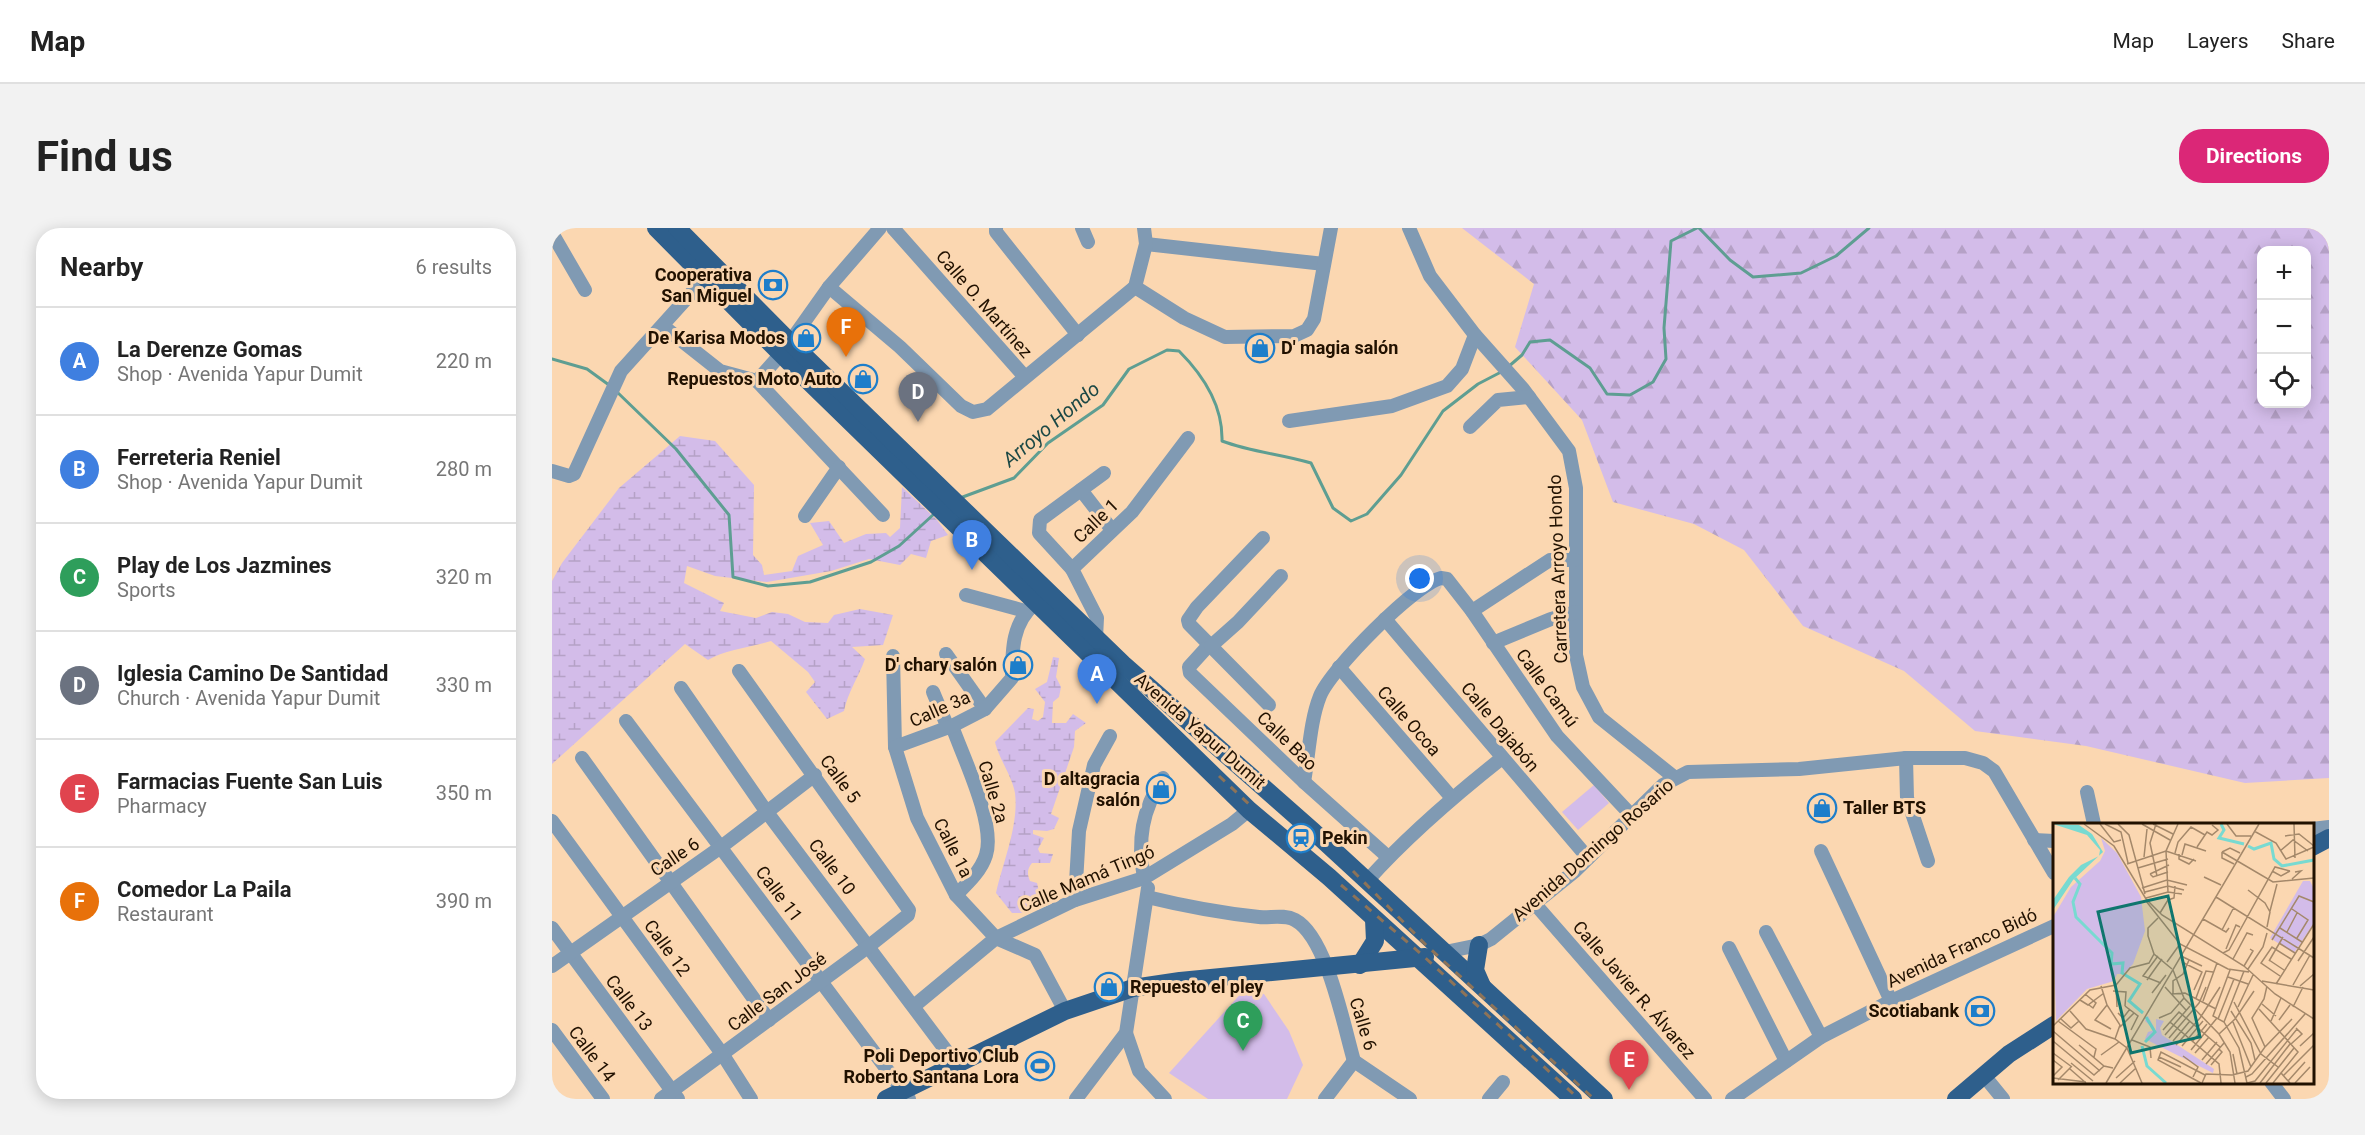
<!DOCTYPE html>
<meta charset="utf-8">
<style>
:root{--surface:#fff;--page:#f2f2f2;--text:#222;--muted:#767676;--line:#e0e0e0;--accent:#db2777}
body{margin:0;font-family:Roboto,sans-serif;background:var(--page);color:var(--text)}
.controls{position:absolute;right:18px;top:18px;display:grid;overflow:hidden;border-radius:12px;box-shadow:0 3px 15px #0003}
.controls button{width:54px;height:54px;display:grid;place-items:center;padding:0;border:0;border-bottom:2px solid var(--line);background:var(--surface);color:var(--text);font:30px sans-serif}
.you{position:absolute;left:868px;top:351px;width:21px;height:21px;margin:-15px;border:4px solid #fff;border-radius:50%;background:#1a73e8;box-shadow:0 0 0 9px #1a73e833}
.badge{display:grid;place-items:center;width:39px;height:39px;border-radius:50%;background:var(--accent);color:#fff;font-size:20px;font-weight:700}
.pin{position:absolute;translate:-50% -50px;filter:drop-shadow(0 2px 3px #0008)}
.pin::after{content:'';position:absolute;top:32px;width:21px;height:18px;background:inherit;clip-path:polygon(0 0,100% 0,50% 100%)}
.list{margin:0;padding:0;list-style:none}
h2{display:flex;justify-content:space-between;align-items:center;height:78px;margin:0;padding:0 24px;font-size:26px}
h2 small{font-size:20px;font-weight:400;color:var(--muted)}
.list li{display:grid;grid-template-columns:39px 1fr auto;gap:18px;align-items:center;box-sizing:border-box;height:108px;padding:0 24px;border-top:2px solid var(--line)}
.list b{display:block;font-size:22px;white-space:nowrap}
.list p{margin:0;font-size:20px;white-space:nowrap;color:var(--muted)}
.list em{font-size:20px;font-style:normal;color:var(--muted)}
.icon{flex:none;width:33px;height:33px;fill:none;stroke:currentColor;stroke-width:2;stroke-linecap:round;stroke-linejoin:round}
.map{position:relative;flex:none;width:1777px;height:871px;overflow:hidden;border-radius:24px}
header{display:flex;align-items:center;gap:36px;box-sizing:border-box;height:84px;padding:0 30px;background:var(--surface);border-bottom:2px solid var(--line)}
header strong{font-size:28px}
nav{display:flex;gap:33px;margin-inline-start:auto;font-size:21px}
.intro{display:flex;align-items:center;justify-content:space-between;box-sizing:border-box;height:144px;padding:0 36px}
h1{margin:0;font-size:42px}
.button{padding:15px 27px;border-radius:24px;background:var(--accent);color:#fff;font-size:21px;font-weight:700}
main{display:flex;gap:36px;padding:0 36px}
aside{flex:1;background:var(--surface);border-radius:24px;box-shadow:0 3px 15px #0003}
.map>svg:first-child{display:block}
.forest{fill:url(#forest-firs);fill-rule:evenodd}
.wetland{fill:url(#wetland-marsh)}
.pitch{fill:#d3bce9}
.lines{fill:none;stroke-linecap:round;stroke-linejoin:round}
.stream{stroke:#5e9e92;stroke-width:3}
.minor{stroke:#809ab3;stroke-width:14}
.major{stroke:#2e5f8c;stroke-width:18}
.rail{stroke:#8d7358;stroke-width:3;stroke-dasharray:8 8;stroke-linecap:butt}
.labels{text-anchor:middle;stroke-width:6;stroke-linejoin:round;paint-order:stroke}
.poi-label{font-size:18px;font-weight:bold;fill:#211100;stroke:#fbd7b1;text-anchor:end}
.street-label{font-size:18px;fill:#211100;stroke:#fbd7b1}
.water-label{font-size:20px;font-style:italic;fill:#1b4845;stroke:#fbd7b1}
.inset-river{fill:none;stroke:#78dad1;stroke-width:3}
.inset-road{fill:none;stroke:#a4886a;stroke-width:1.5}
.view{fill:#0f766e;fill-opacity:0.15;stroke:#0f766e;stroke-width:3}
.inset-edge{fill:none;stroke:#211100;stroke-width:3}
</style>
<header>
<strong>Map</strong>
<nav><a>Map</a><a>Layers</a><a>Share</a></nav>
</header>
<div class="intro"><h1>Find us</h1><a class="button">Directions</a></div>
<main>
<aside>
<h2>Nearby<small>6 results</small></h2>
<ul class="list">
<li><span class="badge" style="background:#3f7fe0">A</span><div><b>La Derenze Gomas</b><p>Shop · Avenida Yapur Dumit</p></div><em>220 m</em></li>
<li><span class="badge" style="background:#3f7fe0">B</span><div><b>Ferreteria Reniel</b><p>Shop · Avenida Yapur Dumit</p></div><em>280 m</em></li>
<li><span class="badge" style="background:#2e9e5b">C</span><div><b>Play de Los Jazmines</b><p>Sports</p></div><em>320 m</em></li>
<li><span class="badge" style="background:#6b7280">D</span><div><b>Iglesia Camino De Santidad</b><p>Church · Avenida Yapur Dumit</p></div><em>330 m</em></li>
<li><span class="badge" style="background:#e0444e">E</span><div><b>Farmacias Fuente San Luis</b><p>Pharmacy</p></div><em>350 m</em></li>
<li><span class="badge" style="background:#e8710a">F</span><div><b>Comedor La Paila</b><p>Restaurant</p></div><em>390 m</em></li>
</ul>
</aside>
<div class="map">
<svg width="1777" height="871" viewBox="0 0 1777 871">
<defs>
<pattern id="forest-firs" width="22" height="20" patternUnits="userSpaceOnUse" patternTransform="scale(1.5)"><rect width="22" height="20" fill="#d3bce9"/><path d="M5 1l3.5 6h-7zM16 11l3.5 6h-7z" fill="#b5a1c6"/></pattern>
<pattern id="wetland-marsh" width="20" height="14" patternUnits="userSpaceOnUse" patternTransform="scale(1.5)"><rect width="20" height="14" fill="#d3bce9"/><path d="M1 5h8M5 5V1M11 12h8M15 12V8" fill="none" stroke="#b5a1c6"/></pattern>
</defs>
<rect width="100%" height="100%" fill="#fbd7b1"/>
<!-- forest -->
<path class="forest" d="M910 0H1777V550L1693 555 1534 518 1423 503 1352 443 1251 398 1192 322 1142 296 1061 274 1030 192 963 119 982 56ZM1710 22H1754V176H1710Z"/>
<!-- wetland -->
<g class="wetland">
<path d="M128 208 163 213 202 257 201 327 210 337 212 347 240 343 246 328 271 317 258 295 277 293 292 315 314 306 334 305 338 309 348 300 350 259 385 292 396 307 379 313 374 330 359 326 348 337 317 331 279 343 215 354 163 348 135 338 132 355 172 375 168 383 204 390 220 384 236 386 253 394 276 395 282 387 308 381 341 387 331 417 300 419 313 431C306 450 296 464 292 483L275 491 254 464 263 454 256 444 219 413C199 419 172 422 156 432L133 416 0 536V353L10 335 67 260Z"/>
<path d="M501 429 507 430 504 449 509 459 507 469 501 474 500 495H514L521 486 534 495 523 503 522 519 499 586 507 590 502 601 495 603 481 602V606L492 610 486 621 488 625 501 626 498 635H480C475 641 475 646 478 653L485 655 490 676 471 685H460L444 665C451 634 467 597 463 565 460 548 447 531 443 514L476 480 482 481 480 491 486 493 491 489 493 474 483 461 495 454Z"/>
</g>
<!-- pitch -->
<g class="pitch">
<path d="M1042 557 1057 575 1026 602 1010 584Z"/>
<path d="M693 761 712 766 737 803 751 837 735 871H656L617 845Z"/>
</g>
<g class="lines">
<!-- stream -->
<g class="stream">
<path d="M1147 0 1178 32 1201 49 1249 45 1284 28 1317 0"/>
<path d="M0 131 35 141 57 157"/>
<path d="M956 139 970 127 978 114 998 112 1038 140 1055 166 1078 167 1101 154 1114 131 1112 100 1119 13 1145 0"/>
<path d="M64 163 124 221 177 287 181 349 216 358 258 354 319 334 347 318 382 286"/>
<path d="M408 270 462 250 496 215 551 177 577 141 615 122 627 123C651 147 671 178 670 213 699 224 729 226 759 235L781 280 799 293 815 286 849 247 891 183 926 156 951 143"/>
</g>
<!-- minor -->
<g class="minor">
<path d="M341 0 473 149"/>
<path d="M444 0V4L526 107"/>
<path d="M530 0 536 14"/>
<path d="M857 0 878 48 923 107 971 161 1017 223 1024 260V427L1031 459 1047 489 1122 549"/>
<path d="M0 5 33 62"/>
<path d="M594 16 772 36"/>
<path d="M277 59 348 119 409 178 421 184 435 181 583 59"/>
<path d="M583 59 632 90 673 109 742 108 755 102 762 91 779 0"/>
<path d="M583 59 594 16 592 0"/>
<path d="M111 98 168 143 205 153"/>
<path d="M238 114 277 59 328 0"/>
<path d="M229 126 205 153 331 287"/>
<path d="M737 193 840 178 895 158 910 141 923 107"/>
<path d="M918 199 946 172 977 169"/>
<path d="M0 243 17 248 22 246 69 143 153 50"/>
<path d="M529 262 560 302"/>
<path d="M253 288 287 239"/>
<path d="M711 310 645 379 636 392 637 396 717 477"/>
<path d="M520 341 487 305 488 292 552 245"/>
<path d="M414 367 473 383"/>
<path d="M920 383 998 332H1023"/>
<path d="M833 391 1036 630"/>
<path d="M544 410 545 390 520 341 580 284 636 210"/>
<path d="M941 415 999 391 1024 384"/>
<path d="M657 417 637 439 638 445 752 554 836 629"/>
<path d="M659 418 686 394 729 348"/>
<path d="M394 426 433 481"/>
<path d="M341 428 343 519 365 590 404 667 444 710 483 727 513 783"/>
<path d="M787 439 900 570"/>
<path d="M129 460 214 583 405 837"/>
<path d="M381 464 396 500"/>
<path d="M74 493 357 871"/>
<path d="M400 498C411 529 444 596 434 627 429 643 416 655 404 667"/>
<path d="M343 519 400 498 433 481 460 450C460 422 460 394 484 375"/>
<path d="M30 530 217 792"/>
<path d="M1354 530 1355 570 1376 633"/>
<path d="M752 554C757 526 758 493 768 468 779 441 862 357 889 350L895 351 920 383 1005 508 1080 588"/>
<path d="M1535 564 1542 596"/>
<path d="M0 593 171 827 199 871"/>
<path d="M1760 601 1777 599"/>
<path d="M1482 612 1502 613"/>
<path d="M1269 623 1339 773"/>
<path d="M592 650C585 612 590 582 611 550"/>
<path d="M815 653C856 607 902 568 950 530"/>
<path d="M595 669C632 678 669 685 707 689 719 690 732 686 743 692 775 709 792 799 802 833L858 871"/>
<path d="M523 672 527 603 542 537 558 508"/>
<path d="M983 676 1153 871"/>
<path d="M0 700 126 871"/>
<path d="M1214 704 1269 809"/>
<path d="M1177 720 1234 833"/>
<path d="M893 724 927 717 939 711 1023 643 1111 557 1136 544 1247 541 1354 530H1413L1431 535 1442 543 1502 645"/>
<path d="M0 738 169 619 263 547"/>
<path d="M362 778 444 710 523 672 592 650 680 596 697 582"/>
<path d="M0 802 51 871"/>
<path d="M574 805 587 843 613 871"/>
<path d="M1719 854 1732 871"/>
<path d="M1438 855 1451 871"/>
<path d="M109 871 317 718 356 687 357 682 187 443"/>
<path d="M524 871 574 805 596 660"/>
<path d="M773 871 802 833"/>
<path d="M937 871 951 854"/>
<path d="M1180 871 1269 809 1339 773 1502 698"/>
</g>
<!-- major -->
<g class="major">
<path d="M104 0 250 147 697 582 777 649 1021 871"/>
<path d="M125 0 238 114 571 436 762 604 1052 871"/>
<path d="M1760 619 1777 610"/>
<path d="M927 717 923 742 930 758"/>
<path d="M808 737 823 713 822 691"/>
<path d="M334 871 513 783 581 760 628 753 873 729"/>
<path d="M1404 871 1457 826 1502 797"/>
</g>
<!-- rail -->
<g class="rail">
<path d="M679 534 710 562"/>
<path d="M667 548 698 577"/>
<path d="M801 643 874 717 1042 871"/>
<path d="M789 657 868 725 1027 871"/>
</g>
</g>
<!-- icons -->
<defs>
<g id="bank-ring" transform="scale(1.5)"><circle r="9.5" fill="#fbd7b1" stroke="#1e7eca" stroke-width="1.5"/><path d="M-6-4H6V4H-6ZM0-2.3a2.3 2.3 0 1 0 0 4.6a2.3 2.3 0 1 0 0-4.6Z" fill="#1e7eca"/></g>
<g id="shop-ring" transform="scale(1.5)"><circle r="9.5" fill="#fbd7b1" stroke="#1e7eca" stroke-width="1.5"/><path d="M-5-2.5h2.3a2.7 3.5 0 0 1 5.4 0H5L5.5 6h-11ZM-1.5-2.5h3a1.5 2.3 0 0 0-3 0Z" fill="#1e7eca"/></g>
<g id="station-ring" transform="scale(1.5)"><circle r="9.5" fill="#fbd7b1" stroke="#1e7eca" stroke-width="1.5"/><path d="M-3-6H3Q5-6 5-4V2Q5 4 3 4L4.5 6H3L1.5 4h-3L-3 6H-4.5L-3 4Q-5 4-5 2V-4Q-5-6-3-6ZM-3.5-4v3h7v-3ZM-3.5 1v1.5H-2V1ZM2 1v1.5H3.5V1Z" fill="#1e7eca"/></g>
<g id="stadium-ring" transform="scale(1.5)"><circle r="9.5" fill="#fbd7b1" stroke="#1e7eca" stroke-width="1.5"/><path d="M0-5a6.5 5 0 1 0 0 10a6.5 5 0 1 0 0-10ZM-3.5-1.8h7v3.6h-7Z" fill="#1e7eca"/></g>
</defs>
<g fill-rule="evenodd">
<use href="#bank-ring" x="221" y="57"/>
<use href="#shop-ring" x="254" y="110"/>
<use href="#shop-ring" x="708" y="120"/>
<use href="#shop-ring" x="311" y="151"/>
<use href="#shop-ring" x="466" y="437"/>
<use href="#shop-ring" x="609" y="561"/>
<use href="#shop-ring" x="1270" y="580"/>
<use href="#station-ring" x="749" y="610"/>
<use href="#shop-ring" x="557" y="759"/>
<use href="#bank-ring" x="1428" y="783"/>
<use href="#stadium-ring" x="488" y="838"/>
</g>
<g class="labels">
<!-- poi labels -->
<g class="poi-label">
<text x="200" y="53">Cooperativa<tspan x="200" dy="21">San Miguel</tspan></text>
<text x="233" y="116">De Karisa Modos</text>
<text x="729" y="126" text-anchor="start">D' magia salón</text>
<text x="290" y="157">Repuestos Moto Auto</text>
<text x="445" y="443">D' chary salón</text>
<text x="588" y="557">D altagracia<tspan x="588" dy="21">salón</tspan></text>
<text x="1291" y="586" text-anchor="start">Taller BTS</text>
<text x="770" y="616" text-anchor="start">Pekin</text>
<text x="578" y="765" text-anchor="start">Repuesto el pley</text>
<text x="1407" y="789">Scotiabank</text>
<text x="467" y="834">Poli Deportivo Club<tspan x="467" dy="21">Roberto Santana Lora</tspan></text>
</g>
<!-- street labels -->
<g class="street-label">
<text transform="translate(432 76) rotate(49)" y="6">Calle O. Martínez</text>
<text transform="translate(544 293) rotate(-44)" y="6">Calle 1</text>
<text transform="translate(1006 341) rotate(-92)" y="6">Carretera Arroyo Hondo</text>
<text transform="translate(995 460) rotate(54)" y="6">Calle Camú</text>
<text transform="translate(388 481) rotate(-24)" y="6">Calle 3a</text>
<text transform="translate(857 493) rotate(49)" y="6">Calle Ocoa</text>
<text transform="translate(948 499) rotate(50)" y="6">Calle Dajabón</text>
<text transform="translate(648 503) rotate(41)" y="6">Avenida Yapur Dumit</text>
<text transform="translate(735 513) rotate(44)" y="6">Calle Bao</text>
<text transform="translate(288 551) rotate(54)" y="6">Calle 5</text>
<text transform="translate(441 564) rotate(73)" y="6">Calle 2a</text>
<text transform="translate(401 620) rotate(63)" y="6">Calle 1a</text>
<text transform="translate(1041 622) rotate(-41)" y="6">Avenida Domingo Rosario</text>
<text transform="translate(123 629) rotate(-34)" y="6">Calle 6</text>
<text transform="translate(280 639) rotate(53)" y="6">Calle 10</text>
<text transform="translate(535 651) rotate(-23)" y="6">Calle Mamá Tingó</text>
<text transform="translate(227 666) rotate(53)" y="6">Calle 11</text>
<text transform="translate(115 720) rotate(54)" y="6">Calle 12</text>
<text transform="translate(1410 720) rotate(-25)" y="6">Avenida Franco Bidó</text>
<text transform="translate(1082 762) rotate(49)" y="6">Calle Javier R. Álvarez</text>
<text transform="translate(225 764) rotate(-37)" y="6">Calle San José</text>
<text transform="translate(77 775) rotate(53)" y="6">Calle 13</text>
<text transform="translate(811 796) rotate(73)" y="6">Calle 6</text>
<text transform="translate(40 826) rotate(53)" y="6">Calle 14</text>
</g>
<!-- water labels -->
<g class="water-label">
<text transform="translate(499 196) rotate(-40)" y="7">Arroyo Hondo</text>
</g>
</g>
<!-- overview -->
<g transform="translate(1501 595)">
<rect width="261" height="261" fill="#fbd7b1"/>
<path d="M250 58H257L261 66V100L241 130 217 115Z" fill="#d3bce9"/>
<path d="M48 15 64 30 88 74 92 108 80 141 70 151H64L61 158 34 166 3 198 0 94 18 64 47 38 52 28Z" fill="#d3bce9"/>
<path d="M95 193 102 206 103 213V196L111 198 107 205 109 212 161 246 160 250 92 216 95 209 102 207 92 198Z" fill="#d3bce9"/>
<path d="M0 1 26 2 39 11 50 29 20 57 0 87V77L16 54 28 42 46 33 47 27 34 12Z" fill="#78dad1"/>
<path class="inset-river" d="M168 1 171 7 166 15 191 21M195 23 201 26 218 20 221 36 229 43 261 37M22 55 27 61 20 79 23 94 59 130 58 141 70 140 69 150 87 161 76 178 90 190M92 219 102 209 93 194M89 223 94 243 113 260"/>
<path class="inset-road" d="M31 1 61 23 93 76 109 92 191 143 222 171 261 196M47 1 61 19 68 17M52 1 68 9 75 40M65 1 76 12 92 71M89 1 117 17M100 1 120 11M103 1 97 20 104 53M174 1 183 13H198M241 1 242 35M201 8 223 20 233 36 261 24M232 13 246 11 261 23M144 24 154 9 159 12 165 7 159 2M227 28 240 17 255 28M169 29 220 59 261 55M169 29 177 25 187 30M169 29V35L181 41M122 30 125 19 138 4 152 12M126 31V36L136 41 141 36M129 32 132 21 153 28M91 34 94 6M74 41 113 28 143 38M85 45 115 36M219 48 228 53 237 48M97 51 116 42M97 51 100 54 115 49M151 54 168 62M239 56 248 48 242 49M89 65 114 57 134 62M195 67 212 80 217 89 214 104M92 69 115 63 131 67M115 69 113 28 125 1M163 74 261 135M93 75 115 69 129 71M93 78 127 121 175 146 196 149M239 86 255 97 244 115M217 88 224 61M107 90 115 77 121 75 122 63M105 95 95 105V113L101 131 119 146M150 96 173 109 176 105M227 105 249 119M169 107 181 84M234 109 244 90M219 117 246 73 261 79M226 120 242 130M173 126 183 102 187 104M170 130 176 127 222 44 237 48M105 133 90 153 108 160M128 133 149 143M180 136 194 110 200 112M216 137 231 147M216 138 230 114M245 138 261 114M114 139 127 121M129 139 149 149 141 167M191 143 200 128 197 126M195 146 210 124 214 110M120 147 131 175 166 211 177 229 182 260M177 147 160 193 171 199 186 225 194 260M227 153 208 140 219 124 238 136M175 154 195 161M94 157 109 136M209 158 261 167M223 161 261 101M63 162 64 184M240 162 257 132M48 163 54 182 67 202 62 216M247 163 261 151M112 164 133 187M60 168 73 169 72 183M99 170 113 152M32 171 43 180 40 185 36 182M119 171 132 170 163 186M120 171V158L130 151 136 137M143 175 153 148 160 149M27 177 35 182 51 170M150 178 164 140M181 179 208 231 225 244M209 181 223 193M54 182 42 197 58 206M72 183 85 193 78 207M185 184 200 152M240 184 250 164M206 186 245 229 228 250M17 188 33 206 62 216 74 225 89 260M178 188 198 220 202 237M65 190 70 195 77 186M106 195 118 190 131 175M8 196 18 205 26 198M165 196 181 156M226 197 237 182M5 198 43 226 41 234M218 198 228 175M117 199 166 241 168 260M171 199 191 148M180 199 198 244M0 203 37 167 63 162 77 145 96 140 101 131M67 204 81 190M110 207 126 189 167 224M0 208 47 248M166 211 182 196 201 168M112 212 137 183M116 215 146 180 153 164M79 217 97 224 98 235M0 218 41 252 51 243M120 218 137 198M139 219 154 201M238 221 249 211 243 205M26 222 51 243 60 245M123 222 147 195 167 164M129 223 150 198M247 223 261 210M212 224 239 196M138 227 164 195M0 230 19 244M142 230 156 214M180 231 184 251M48 232 66 219M130 233 145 244 140 254M106 234 128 244M0 237 9 244 0 253M149 237 164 219M18 240 40 258M153 241 171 220M158 242 169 229 166 226M17 246 33 260M179 252 195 248 212 224 199 195 211 176 214 163M230 253 261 222M193 254 199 251 252 191M0 255 33 259M63 255 82 238M5 257 18 244M235 258 252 239M53 260 206 1M67 260 83 245M148 260 105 237 108 229 152 252M149 260 153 251 179 252M194 260 202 258 244 206M207 260 237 221M213 260 241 225M220 260 228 250 237 260M242 260 257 244"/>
<path class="view" d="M115 73 147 214 78 230 45 89Z"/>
<rect width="261" height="261" class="inset-edge"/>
</g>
</svg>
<div class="controls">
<button>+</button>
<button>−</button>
<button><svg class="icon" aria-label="locate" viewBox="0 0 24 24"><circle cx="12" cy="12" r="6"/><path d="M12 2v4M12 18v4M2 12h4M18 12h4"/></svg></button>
</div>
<div class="you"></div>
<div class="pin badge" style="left:545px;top:476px;background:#3f7fe0">A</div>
<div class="pin badge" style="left:420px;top:342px;background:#3f7fe0">B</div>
<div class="pin badge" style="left:691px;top:823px;background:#2e9e5b">C</div>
<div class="pin badge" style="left:366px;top:194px;background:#6b7280">D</div>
<div class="pin badge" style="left:1077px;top:862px;background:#e0444e">E</div>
<div class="pin badge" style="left:294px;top:129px;background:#e8710a">F</div>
</div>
</main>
